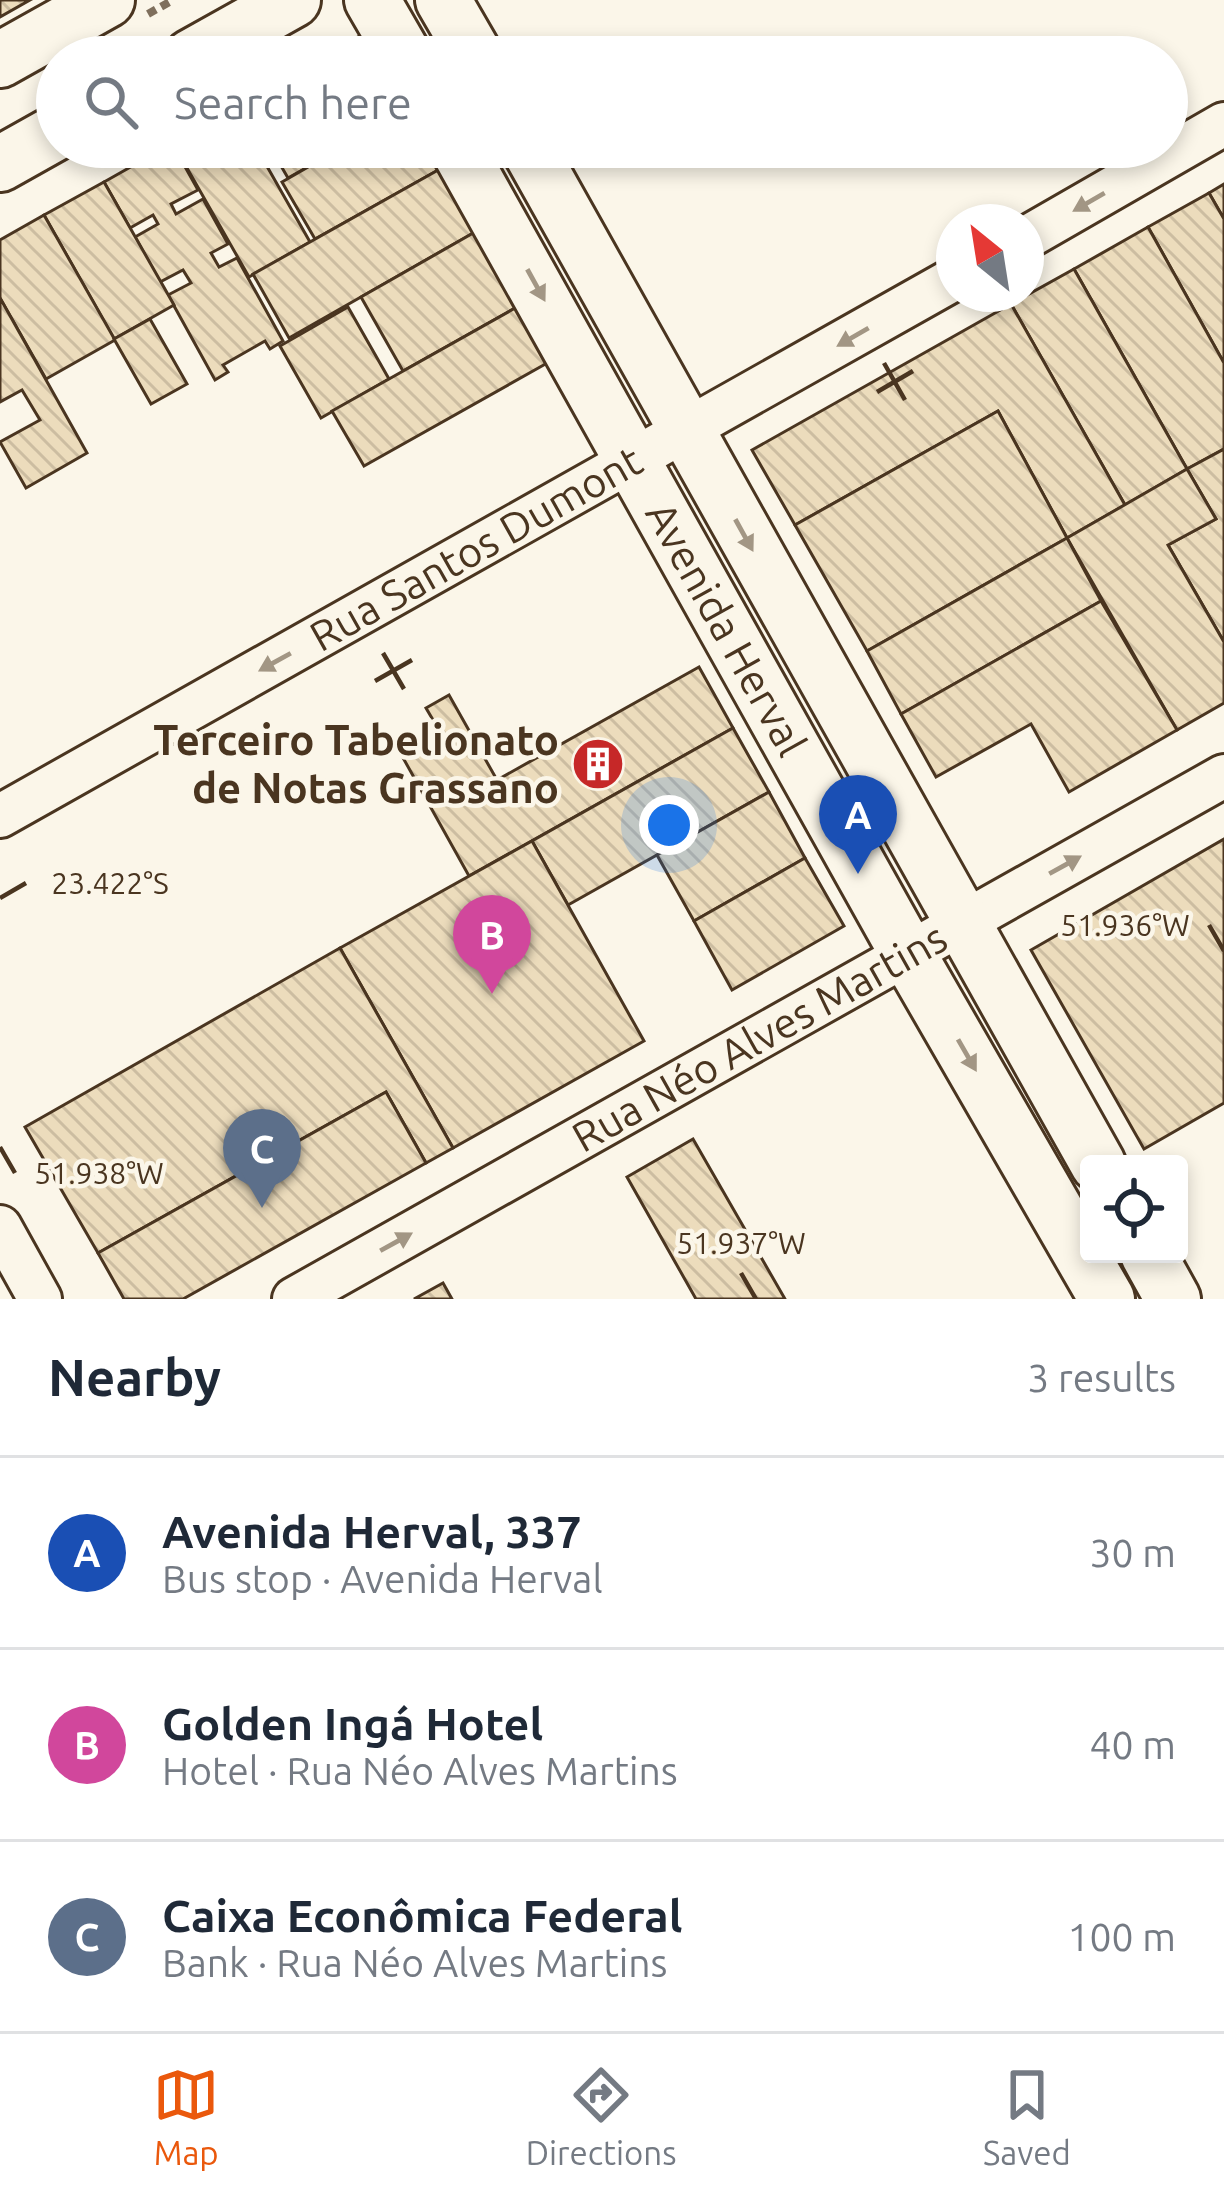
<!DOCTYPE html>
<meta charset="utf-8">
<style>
:root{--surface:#fff;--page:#f2f2f3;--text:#1f2937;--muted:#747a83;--line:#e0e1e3;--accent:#ea580c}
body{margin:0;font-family:Ubuntu,sans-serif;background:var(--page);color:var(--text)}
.controls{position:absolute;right:36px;bottom:36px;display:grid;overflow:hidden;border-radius:12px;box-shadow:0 6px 18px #0003}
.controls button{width:108px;height:108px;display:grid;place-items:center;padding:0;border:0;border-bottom:3px solid var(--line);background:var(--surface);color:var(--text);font:60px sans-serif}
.compass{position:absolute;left:936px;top:204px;width:108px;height:108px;border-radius:50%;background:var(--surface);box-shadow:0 6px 18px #0003;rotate:330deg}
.you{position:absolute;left:669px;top:825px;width:42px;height:42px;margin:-30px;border:9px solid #fff;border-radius:50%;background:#1a73e8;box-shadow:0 0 0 18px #1a73e833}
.badge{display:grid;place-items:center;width:78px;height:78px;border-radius:50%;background:var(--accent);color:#fff;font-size:39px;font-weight:700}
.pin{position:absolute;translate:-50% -99px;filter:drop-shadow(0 3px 6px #0008)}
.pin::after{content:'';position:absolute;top:63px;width:42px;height:36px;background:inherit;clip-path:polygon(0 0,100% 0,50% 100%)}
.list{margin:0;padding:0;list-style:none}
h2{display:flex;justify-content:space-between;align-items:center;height:156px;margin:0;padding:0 48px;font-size:51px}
h2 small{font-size:39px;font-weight:400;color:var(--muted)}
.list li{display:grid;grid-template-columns:78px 1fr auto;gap:36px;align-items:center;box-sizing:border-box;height:192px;padding:0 48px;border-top:3px solid var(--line)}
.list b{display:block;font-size:45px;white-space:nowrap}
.list p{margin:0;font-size:39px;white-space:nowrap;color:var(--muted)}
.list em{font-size:39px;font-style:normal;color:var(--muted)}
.icon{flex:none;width:66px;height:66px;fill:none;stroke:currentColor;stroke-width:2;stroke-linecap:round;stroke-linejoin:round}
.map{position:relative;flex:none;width:1224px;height:1299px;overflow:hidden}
.search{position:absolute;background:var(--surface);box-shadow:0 6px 18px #0003;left:36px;right:36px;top:36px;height:132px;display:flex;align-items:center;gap:30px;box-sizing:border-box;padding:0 42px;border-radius:66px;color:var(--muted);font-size:45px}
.sheet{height:732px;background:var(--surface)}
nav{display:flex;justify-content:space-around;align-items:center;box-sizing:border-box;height:168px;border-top:3px solid var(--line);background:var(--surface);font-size:33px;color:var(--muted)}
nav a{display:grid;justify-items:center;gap:6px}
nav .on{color:var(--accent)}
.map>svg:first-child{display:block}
.building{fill:url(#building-back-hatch);stroke:#4a3520;stroke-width:3}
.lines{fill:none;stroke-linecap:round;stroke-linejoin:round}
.minor-casing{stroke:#4a3520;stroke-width:48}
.major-casing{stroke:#4a3520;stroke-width:60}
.path{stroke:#7f6f5c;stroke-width:8;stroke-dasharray:9 6;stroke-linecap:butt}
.minor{stroke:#fbf6e9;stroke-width:42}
.major{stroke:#fbf6e9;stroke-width:54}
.oneway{fill:#a29684}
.ticks{fill:none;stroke:#4a3520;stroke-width:4.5}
.labels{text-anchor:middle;stroke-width:9;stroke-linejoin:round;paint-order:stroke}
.street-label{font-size:42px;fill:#4a3520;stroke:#fbf6e9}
.poi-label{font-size:42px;font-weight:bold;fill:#4a3520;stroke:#fbf6e9;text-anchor:end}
.ticks-label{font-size:30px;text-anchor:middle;fill:#4a3520;stroke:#fbf6e9;stroke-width:9;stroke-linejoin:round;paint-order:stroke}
</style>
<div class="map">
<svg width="1224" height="1299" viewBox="0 0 1224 1299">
<defs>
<pattern id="building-back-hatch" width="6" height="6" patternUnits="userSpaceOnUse" patternTransform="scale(3)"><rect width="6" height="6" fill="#ecdcbc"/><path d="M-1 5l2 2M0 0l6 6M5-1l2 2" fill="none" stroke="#ccbda1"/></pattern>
</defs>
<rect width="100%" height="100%" fill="#fbf6e9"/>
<!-- building -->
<g class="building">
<path d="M0 0H30L0 17Z"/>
<path d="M363 34 377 57H323Z"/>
<path d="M166 147H174L198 190 171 204 176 214 203 199 228 244 211 253 219 267 237 258 283 341 270 349 265 341 223 365 228 372 215 380 168 295 191 283 183 270 160 282 135 237 158 224 153 215 130 228 104 182Z"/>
<path d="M175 147H256L310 242 249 277Z"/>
<path d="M270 147H343L288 178Z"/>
<path d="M343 147H428L440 169 315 239 282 182Z"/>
<path d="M440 169 475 232 289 338 253 274Z"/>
<path d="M104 182 174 305 114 339 44 215Z"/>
<path d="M1224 184V219L1209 193Z"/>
<path d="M1209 193 1224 219V363L1148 227Z"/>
<path d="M44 215 115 340 46 379 0 298V240Z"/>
<path d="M1148 227 1224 363V449L1187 469 1074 269Z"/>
<path d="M475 232 517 307 403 371 361 297Z"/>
<path d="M1074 269 1187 469 1125 505 1011 304Z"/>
<path d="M0 298 87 453 26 488 0 442 40 420 22 390 0 402Z"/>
<path d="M1011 304 1125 505 1067 538 998 411 795 525 752 450Z"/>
<path d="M348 307 389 379 321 418 280 346Z"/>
<path d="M517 307 549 362 364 466 332 411Z"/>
<path d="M150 319 187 384 151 404 114 339Z"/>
<path d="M998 411 1067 538 867 651 795 525Z"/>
<path d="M1224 449V642L1168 545 1216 519 1187 469Z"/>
<path d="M1187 469 1216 519 1168 545 1224 642V703L1177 730 1067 538Z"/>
<path d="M1067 538 1101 601 901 714 867 651Z"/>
<path d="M1101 601 1177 730 1069 792 1031 724 936 777 901 714Z"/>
<path d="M699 667 733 728 469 876 397 747 436 725 426 708 449 695 497 780Z"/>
<path d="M733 728 769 792 568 905 532 841Z"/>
<path d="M769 792 805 858 694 921 657 855Z"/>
<path d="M1224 839V1103L1144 1149 1031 950Z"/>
<path d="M532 841 644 1041 453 1148 340 948Z"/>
<path d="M805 858 844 926 732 990 694 921Z"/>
<path d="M340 948 453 1148 426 1163 386 1092 98 1253 25 1127Z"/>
<path d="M386 1092 426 1163 183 1299H124L98 1253Z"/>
<path d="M693 1139 785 1299H696L627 1177Z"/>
<path d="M443 1283 452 1299H414Z"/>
</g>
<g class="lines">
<!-- minor casing -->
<g class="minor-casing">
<g id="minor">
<path d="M1026 238 1224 124"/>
<path id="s1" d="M0 816 954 279"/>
<path d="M0 1227 40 1299"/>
<path id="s2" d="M294 1299 1224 776"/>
</g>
</g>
<!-- major casing -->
<g class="major-casing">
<g id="major">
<path d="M372 0 405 57"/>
<path d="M443 0 476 57"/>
<path d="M191 57 293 0"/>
<path d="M0 60 107 0"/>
<path id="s3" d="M457 147 908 954 1107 1299"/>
<path d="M528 147 1098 1164"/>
<path d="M0 164 57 132"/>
<path d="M1148 1254 1173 1299"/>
</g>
</g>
<!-- path -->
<path class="path" d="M148 14 173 0"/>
<!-- minor -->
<use href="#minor" class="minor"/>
<!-- major -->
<use href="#major" class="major"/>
</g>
<!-- one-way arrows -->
<defs><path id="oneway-solid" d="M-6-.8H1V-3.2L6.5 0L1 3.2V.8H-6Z" transform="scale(3)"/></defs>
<g class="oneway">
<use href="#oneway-solid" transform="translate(1089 202) rotate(150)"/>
<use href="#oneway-solid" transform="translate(536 285) rotate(61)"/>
<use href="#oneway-solid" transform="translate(853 337) rotate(150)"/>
<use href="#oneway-solid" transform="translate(744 535) rotate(61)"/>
<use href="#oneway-solid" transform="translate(275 662) rotate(151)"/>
<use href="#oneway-solid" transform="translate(1065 865) rotate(-29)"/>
<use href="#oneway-solid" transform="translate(967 1055) rotate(60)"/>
<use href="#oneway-solid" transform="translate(396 1242) rotate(-29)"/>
</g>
<!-- ticks -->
<path class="ticks" d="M884 363 905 400M877 392 913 371M383 653 404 689M375 681 412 660M0 898 26 883M1209 925 1224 951M0 1147 15 1173M741 1273 756 1299"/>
<!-- icons -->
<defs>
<g id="building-disc" transform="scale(2.7)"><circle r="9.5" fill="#c62828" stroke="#fbf6e9"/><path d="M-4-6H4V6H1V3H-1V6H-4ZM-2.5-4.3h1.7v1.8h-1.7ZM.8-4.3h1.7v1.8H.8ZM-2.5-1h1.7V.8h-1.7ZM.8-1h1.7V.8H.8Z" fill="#fff"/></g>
</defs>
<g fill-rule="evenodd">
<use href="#building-disc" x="598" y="764"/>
</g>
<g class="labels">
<!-- street labels -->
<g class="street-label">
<text dy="15" stroke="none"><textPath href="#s1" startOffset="546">Rua Santos Dumont</textPath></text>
<text dy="15" stroke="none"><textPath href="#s3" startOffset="552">Avenida Herval</textPath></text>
<text dy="15" stroke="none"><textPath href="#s2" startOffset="534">Rua Néo Alves Martins</textPath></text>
</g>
<!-- poi labels -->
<g class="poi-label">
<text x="559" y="755">Terceiro Tabelionato<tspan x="559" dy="48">de Notas Grassano</tspan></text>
</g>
</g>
<g class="ticks-label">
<text x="110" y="894">23.422°S</text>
<text x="1125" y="936">51.936°W</text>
<text x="99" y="1184">51.938°W</text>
<text x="741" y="1254">51.937°W</text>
</g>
</svg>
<div class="controls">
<button><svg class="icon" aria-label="locate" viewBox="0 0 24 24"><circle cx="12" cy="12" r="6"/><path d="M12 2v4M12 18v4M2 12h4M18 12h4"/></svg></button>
</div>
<svg class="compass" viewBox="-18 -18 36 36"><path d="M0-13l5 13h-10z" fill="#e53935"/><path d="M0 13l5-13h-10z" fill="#747a83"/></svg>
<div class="you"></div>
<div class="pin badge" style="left:858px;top:874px;background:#1a4fb4">A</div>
<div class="pin badge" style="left:492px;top:994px;background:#d1479c">B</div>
<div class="pin badge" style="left:262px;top:1208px;background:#5c6f8a">C</div>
<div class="search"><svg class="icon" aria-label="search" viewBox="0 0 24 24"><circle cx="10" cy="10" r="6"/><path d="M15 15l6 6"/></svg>Search here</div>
</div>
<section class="sheet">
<h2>Nearby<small>3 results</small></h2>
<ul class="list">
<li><span class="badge" style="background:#1a4fb4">A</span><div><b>Avenida Herval, 337</b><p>Bus stop · Avenida Herval</p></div><em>30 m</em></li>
<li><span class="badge" style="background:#d1479c">B</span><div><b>Golden Ingá Hotel</b><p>Hotel · Rua Néo Alves Martins</p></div><em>40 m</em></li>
<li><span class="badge" style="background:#5c6f8a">C</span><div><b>Caixa Econômica Federal</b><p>Bank · Rua Néo Alves Martins</p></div><em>100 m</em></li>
</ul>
</section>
<nav>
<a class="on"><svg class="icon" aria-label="map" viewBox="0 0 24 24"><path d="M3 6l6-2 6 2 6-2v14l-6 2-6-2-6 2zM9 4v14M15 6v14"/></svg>Map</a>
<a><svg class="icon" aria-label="directions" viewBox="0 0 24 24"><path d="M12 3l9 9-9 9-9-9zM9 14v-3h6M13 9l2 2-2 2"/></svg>Directions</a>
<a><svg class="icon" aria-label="saved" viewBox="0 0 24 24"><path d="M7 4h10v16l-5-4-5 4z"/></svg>Saved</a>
</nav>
